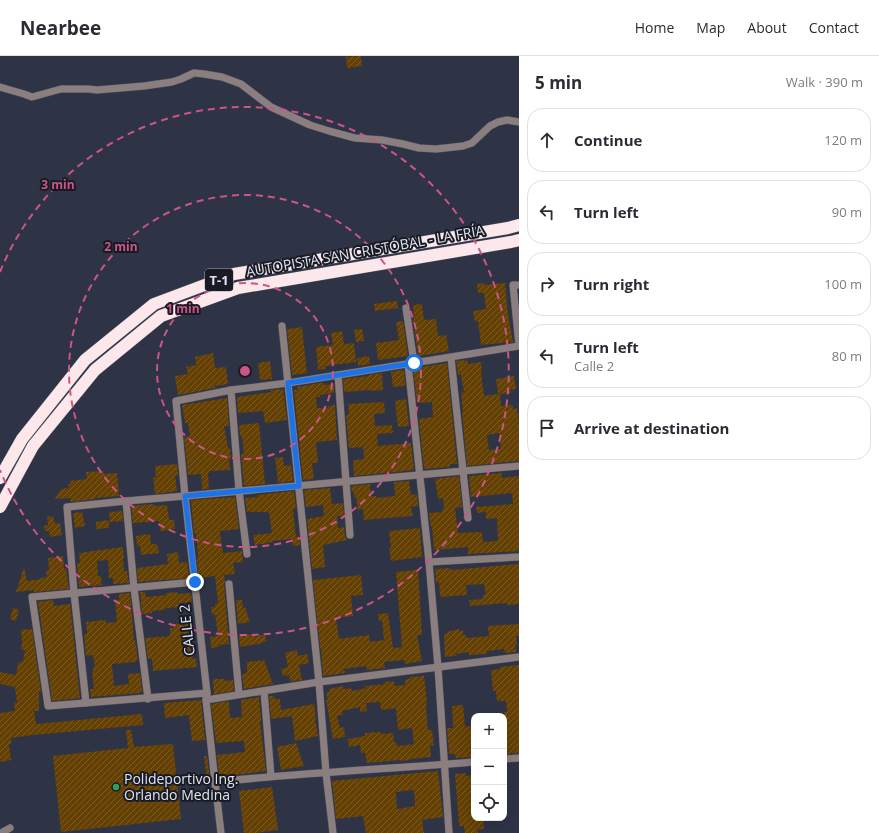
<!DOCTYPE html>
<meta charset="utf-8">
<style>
:root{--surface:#fff;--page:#f2f2f3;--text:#2b2b33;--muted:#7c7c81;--line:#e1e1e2}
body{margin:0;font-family:"Open Sans",sans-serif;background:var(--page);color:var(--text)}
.controls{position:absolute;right:12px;bottom:12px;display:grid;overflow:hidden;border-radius:8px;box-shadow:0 4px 16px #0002}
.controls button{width:36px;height:36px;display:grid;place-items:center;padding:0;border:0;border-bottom:1px solid var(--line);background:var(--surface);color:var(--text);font:20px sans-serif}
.stop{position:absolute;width:12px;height:12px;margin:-9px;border:3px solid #1a73e8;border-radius:50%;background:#fff}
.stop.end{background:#1a73e8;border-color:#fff;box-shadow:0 1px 4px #0008}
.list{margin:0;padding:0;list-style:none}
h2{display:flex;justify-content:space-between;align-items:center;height:52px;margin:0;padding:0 16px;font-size:17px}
h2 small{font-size:13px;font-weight:400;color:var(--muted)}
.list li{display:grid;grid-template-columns:26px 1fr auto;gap:12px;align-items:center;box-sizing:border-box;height:64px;margin:0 8px 8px;padding:0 8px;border:1px solid var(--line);border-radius:16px}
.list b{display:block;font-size:15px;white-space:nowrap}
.list p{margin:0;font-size:13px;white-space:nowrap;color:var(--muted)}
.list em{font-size:13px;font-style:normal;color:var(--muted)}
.icon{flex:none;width:22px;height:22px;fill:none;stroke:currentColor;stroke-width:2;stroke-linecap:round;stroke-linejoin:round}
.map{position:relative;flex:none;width:519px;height:777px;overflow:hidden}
header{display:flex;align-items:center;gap:24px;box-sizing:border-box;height:56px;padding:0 20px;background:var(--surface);border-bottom:1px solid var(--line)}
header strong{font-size:19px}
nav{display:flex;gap:22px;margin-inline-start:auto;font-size:14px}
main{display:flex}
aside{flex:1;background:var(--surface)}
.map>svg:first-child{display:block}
.building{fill:url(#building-hatch);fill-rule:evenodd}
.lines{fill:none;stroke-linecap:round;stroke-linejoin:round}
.street-casing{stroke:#4a4f61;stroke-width:8}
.highway-casing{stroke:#4a4f61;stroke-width:13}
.street{stroke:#8b7e7f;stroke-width:7}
.highway{stroke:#fce8ea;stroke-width:12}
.route{stroke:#1a73e8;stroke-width:5}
.ring{fill:none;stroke:#cb5588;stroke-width:2;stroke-dasharray:7 5}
.leisure-dot{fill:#2e9e5b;stroke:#191b24;stroke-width:1.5}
.labels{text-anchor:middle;stroke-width:4;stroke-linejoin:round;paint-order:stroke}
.shield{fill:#191b24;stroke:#a4a8b3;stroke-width:1}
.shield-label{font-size:13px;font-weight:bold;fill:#e0e4f0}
.street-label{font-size:14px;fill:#e0e4f0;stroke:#191b24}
.poi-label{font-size:14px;fill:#e0e4f0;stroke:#191b24;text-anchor:start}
.centre{fill:#cb5588;stroke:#191b24;stroke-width:2}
.ring-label{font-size:12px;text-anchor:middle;font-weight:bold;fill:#cb5588;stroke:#191b24;stroke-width:4;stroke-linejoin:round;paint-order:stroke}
</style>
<header>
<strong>Nearbee</strong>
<nav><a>Home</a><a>Map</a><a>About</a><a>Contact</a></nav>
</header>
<main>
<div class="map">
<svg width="519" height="777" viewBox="0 0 519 777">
<defs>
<pattern id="building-hatch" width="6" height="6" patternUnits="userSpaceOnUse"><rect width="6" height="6" fill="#644002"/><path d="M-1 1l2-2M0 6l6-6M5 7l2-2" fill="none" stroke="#7a5b27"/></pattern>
</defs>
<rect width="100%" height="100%" fill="#2e3346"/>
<!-- building -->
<g class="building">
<path d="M361 0 362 10 347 12 346 1Z"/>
<path d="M484 227V229L505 227 508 258 513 286 481 289 478 265H475L473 255 486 253 484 237H478L477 228Z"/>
<path d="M397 245 398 252 375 255 374 248Z"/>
<path d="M422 248 424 264 436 263 438 280 446 279 449 295 418 300 413 263H414L413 249Z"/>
<path d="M403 265 408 300 378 304 376 287 399 284 396 266Z"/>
<path d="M302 271 307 317 292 319 287 273Z"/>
<path d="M362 273 364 285 356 286 354 274Z"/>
<path d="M342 275 344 288 354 287 356 306 325 310 326 313 318 314 316 291 333 289 331 277Z"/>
<path d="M213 297 215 312 226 311 228 328 215 330V332L178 339 175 320 188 318 186 311 196 309 195 301Z"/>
<path d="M369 300 370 308 358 310 357 302Z"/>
<path d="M467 304 468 308 481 306 482 316H481L484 340 498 338 496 323 514 320 516 333 510 334 511 337 500 338 501 350 512 349 513 353 517 352 519 366V405L467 410 462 356H463L461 337 464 336 461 319H458L456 305ZM499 377 501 393 489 394 487 379Z"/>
<path d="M270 305 272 323 260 324 258 307Z"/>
<path d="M447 307 457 408H450V411L424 413 419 363 433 361 432 346 417 347 413 312Z"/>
<path d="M401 314H404L405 329H404V330L393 331 391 316Z"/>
<path d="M382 317 383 334 371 335 370 334 344 336 343 323 369 320V319Z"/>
<path d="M319 327H324V329L334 328V337L320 339V341H316L317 352H328V350L335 349 337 384 316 386 318 407H312L314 423 303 424 294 334H298L297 331Z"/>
<path d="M283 333 287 364 265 367 263 355 238 357 237 341 271 336V334Z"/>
<path d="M227 342 229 370H224L228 392H230L231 403H229L230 414 209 415 210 417H208L209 433H202L201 418 188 419V418L184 381 190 380 188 367H185L182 349Z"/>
<path d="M406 343 409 370 398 371 395 345Z"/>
<path d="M384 346 385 357 374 358 375 370 392 369 393 377 377 378 378 390 411 387 414 414 354 420 353 404 364 403 363 391 349 392 346 359H349L348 348Z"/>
<path d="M259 367 265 428 244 430 241 398H244L242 380H240L239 369Z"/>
<path d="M283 401 284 410 291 409 293 425 278 427 275 402Z"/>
<path d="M177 408 178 419H175L177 435 155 438 153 422 156 421 155 410Z"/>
<path d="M103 415 104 418 117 417 119 440 95 442V443L71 446 70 442 55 443 61 433 69 432 68 428H71L70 425 87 423 86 416Z"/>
<path d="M502 417V422L519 420V495L468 498V491L434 494 432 471H431L429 457 442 456V454L444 453 443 442 438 443 435 423 459 420 462 451 455 452 458 477 482 476 483 486 498 485 497 462 486 463V456L477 457 476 451 513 448 512 437 471 441 469 420Z"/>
<path d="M409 425 411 439 417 438 418 450 411 451 413 460 364 464 363 453 358 454 356 441H354V436H352L351 430 370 428 371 440H376V442L395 440 394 426Z"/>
<path d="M330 432 332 448 343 447 344 460H337L338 472 344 471 345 480 347 484 323 489 325 511 312 513 307 463 324 460 323 449 306 451 304 434Z"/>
<path d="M294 435 296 452 293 453 296 481 299 480 300 489 293 490 292 483 272 485 273 486 255 489 253 479 272 477 269 456H247L245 442 258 441 257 439Z"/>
<path d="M235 441 239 473 220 475 222 493H223V497L242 495 243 506 233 507 235 518 224 519 225 526 224 528 229 588 219 589V591L211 592 210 581 218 580 215 558 212 559 211 551H215V548L218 547 215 520 199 522 197 505 198 498 196 477H194L191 444Z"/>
<path d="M154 448V450L167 449 169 464H174L175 473 161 475 159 465 133 467 131 450Z"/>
<path d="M122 455 123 465 110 466 109 456Z"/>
<path d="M82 456 85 470 75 472 73 457Z"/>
<path d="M53 460 55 468 60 467 62 479 50 481 49 475H45L44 470 48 469 47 461Z"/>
<path d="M109 464V472L96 473V466Z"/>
<path d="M420 472 422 501 391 505 389 492H391L389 475Z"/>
<path d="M150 478 151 488H157L159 497 141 499 140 490H137L136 480Z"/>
<path d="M123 491 124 502 123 503 124 515H127L129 527 113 528V522H109L108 504 97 505 98 520H101L102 529 79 531 77 507H80L79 497Z"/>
<path d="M178 496 179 507 187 506 189 522 138 526 137 512 168 508 167 498Z"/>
<path d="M63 500 64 513 66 512 69 533 34 536V534L16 536 24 511 27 525 41 523V522L47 521 46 515H49L48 502Z"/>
<path d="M519 508V548L507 549V547L470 550 469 544 483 543V539H486L484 528 466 529 467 539 440 541 439 526 436 527 435 513 451 512V514Z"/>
<path d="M418 514 422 579H417L422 605 405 608 404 604 384 606 385 612 367 614 366 610 344 613 345 617 323 620 321 596H322L320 591 313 524 361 519 363 539 351 540 353 560 336 562 339 583 369 579 370 586 384 584 382 564 379 565 378 558 388 557 393 592 402 591 396 516Z"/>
<path d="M140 536H145L146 541 166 539V537L177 536 178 538 191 537 192 546 178 547 179 551 167 552 163 554 152 555V557L142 558Z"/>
<path d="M130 537 134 584H135L138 604H136V606L112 608 114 630 129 628 128 618 140 617 142 635 140 637 91 641 90 633H94L92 616H93V612L95 611 93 599 86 600 84 578H87L86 566 106 564V567L117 566 115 544H119V538Z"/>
<path d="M53 544 54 550 70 548 80 642 52 645 38 546Z"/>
<path d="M236 544H242L243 552 245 551 250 566 238 568Z"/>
<path d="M13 552 19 554 16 565 10 563Z"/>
<path d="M193 567 194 578 189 579 190 593H192L193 603H196L197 611 153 615 152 603H148L145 582 170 580V572H174V568Z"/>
<path d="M519 568V580H516L517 588 515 589 516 596 505 597 504 593 487 595V598L469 599 468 596 456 598V600L445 601 444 578H447V576L459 573V575L463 574V579H466V582L489 580 488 570Z"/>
<path d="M32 573 41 636H39V655H34L36 668 142 658 143 669 33 679 11 682V688H9L11 704 0 706V657L15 655 14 647H17L15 631 0 628V616L16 619 18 607 23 606 25 594H21L22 585 21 574Z"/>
<path d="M254 578 256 581 264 578 267 585 258 588 240 591 239 580Z"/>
<path d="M297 594 298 600 307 598 309 607 299 609 302 624 290 625 289 619 283 620 281 613 288 611 285 597Z"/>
<path d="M264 604 273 628 244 633 242 618 247 617V606Z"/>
<path d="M519 609V697L504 698V677H507L506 665H504V656H507L506 645H497L496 635H493L491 614 500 613V611Z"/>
<path d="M424 620 427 647H426L427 664 428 674H432L434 689 430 690 431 701 410 703V704L400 705V704L367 707 365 697H361L360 689 349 691 348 683 365 680V677L381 676V678L393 677 394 686H396L397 690 414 688 412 672 398 674 396 652 381 654 380 646 366 647 367 655 360 656V651L342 655 343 659 337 660 340 672 344 671 345 681 333 683 326 644H328L326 637 329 636V633L343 630 344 633 351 632 352 635 366 632 365 630 385 628V626L394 625V630L405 629V625L407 624V623H410V621Z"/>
<path d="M213 623H225V625L233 624 234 635 214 638Z"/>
<path d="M269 640H274L275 643H280L281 654 314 648 316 662 315 663 318 680 295 685 292 660 271 663Z"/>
<path d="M259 641 261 664 260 665 266 715 219 721 217 699 245 696 244 685 216 687 211 648 229 645 230 662 242 661 241 644Z"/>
<path d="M201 644 205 684 192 685 189 659 165 662 164 647Z"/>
<path d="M463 649 465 671 471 670V674H474V701L456 702 455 698H449L447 672H453L452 650Z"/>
<path d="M126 674H131L134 691 173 688 181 763 61 776 53 700 128 692Z"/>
<path d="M296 687 304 710 281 714 277 691Z"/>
<path d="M204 700H207L210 723H207Z"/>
<path d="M438 715 443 761 422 764 424 777H366L363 760 336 763 332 725ZM414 734 415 750 397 753 396 736Z"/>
<path d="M466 717V720L474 719V762H483L484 773 477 774 478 777H465L464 770H459L455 718Z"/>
<path d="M272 731 278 774 256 777H244L239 735Z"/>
</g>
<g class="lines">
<!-- street casing -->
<g class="street-casing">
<g id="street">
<path d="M0 31 24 38 32 41 61 33H88L97 34 144 30 172 26 181 23 194 17 204 18 222 21 241 28 271 51 310 69 329 75 355 82 382 84 403 88 419 92 436 93 463 90 472 87 490 70 498 66 507 64 519 66"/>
<path d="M519 229H513L519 289"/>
<path d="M406 252 414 307"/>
<path d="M282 270 319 626 326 717 333 777"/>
<path d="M451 302 468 462"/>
<path d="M408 308 429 506 438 611 449 777"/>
<path d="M338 319 350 479"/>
<path d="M231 334 239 435 247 498"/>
<path d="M126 445 134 532 148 643"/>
<path d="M429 506 519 501"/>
<path d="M195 526 32 541 48 650 207 637"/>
<path d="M229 528 239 638"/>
<path d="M264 635 271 720"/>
<path d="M206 644 319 626 519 601"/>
<path d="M86 647 74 537 67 451 126 445 185 440 519 410"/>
<path d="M504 703 519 702"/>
<path d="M215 726C301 717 388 713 474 706"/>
<path d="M1 777 10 772"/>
<path d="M221 777 215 726 206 644 207 637 185 440 176 345 231 334 288 327 519 290"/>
</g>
</g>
<!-- highway casing -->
<g class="highway-casing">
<g id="highway">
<path d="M0 422 22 383 85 304 154 248 234 218 508 172 519 169"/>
<path d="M0 451 33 390 95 314 161 260 238 232 511 186 519 184"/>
</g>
</g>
<!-- street -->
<use href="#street" class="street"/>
<!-- highway -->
<use href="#highway" class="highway"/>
</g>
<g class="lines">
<!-- route -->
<path class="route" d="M195 526 185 440 299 430 288 327 414 307"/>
</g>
<!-- distance rings -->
<g class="ring">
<circle cx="245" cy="315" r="88"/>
<circle cx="245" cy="315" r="176"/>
<path d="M0 216A264 264 0 1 1 0 414"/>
</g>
<!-- markers -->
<circle class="leisure-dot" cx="116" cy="731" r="4"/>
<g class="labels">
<!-- shield labels -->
<rect class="shield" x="205" y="213" width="28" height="22" rx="3"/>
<g class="shield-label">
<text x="219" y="229">T-1</text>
</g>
<!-- street labels -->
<g class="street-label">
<text transform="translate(365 195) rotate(-10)" y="5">AUTOPISTA SAN CRISTÓBAL - LA FRÍA</text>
<text transform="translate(187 574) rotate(-96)" y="5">CALLE 2</text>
</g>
<!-- poi labels -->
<g class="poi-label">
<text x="124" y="728">Polideportivo Ing.<tspan x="124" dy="16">Orlando Medina</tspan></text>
</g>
</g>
<circle cx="245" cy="315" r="6" class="centre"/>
<g class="ring-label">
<text x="58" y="133">3 min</text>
<text x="121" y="195">2 min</text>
<text x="183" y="257">1 min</text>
</g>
</svg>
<div class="controls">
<button>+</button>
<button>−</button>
<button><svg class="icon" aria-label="locate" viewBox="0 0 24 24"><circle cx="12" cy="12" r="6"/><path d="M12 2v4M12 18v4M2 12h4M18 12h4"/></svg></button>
</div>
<div class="stop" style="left:414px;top:307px"></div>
<div class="stop end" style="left:195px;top:526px"></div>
</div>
<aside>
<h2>5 min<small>Walk · 390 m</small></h2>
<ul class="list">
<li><svg class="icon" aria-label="ahead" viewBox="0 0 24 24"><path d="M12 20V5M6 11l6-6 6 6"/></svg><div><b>Continue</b></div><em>120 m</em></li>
<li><svg class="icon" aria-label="left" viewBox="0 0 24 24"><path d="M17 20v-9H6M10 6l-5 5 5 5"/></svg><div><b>Turn left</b></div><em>90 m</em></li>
<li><svg class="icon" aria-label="right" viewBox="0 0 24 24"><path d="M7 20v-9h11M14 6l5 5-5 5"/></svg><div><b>Turn right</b></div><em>100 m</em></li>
<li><svg class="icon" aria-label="left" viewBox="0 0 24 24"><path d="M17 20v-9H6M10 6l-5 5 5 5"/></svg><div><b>Turn left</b><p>Calle 2</p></div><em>80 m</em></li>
<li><svg class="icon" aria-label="arrive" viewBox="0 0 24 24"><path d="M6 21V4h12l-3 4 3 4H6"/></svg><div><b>Arrive at destination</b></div></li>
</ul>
</aside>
</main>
